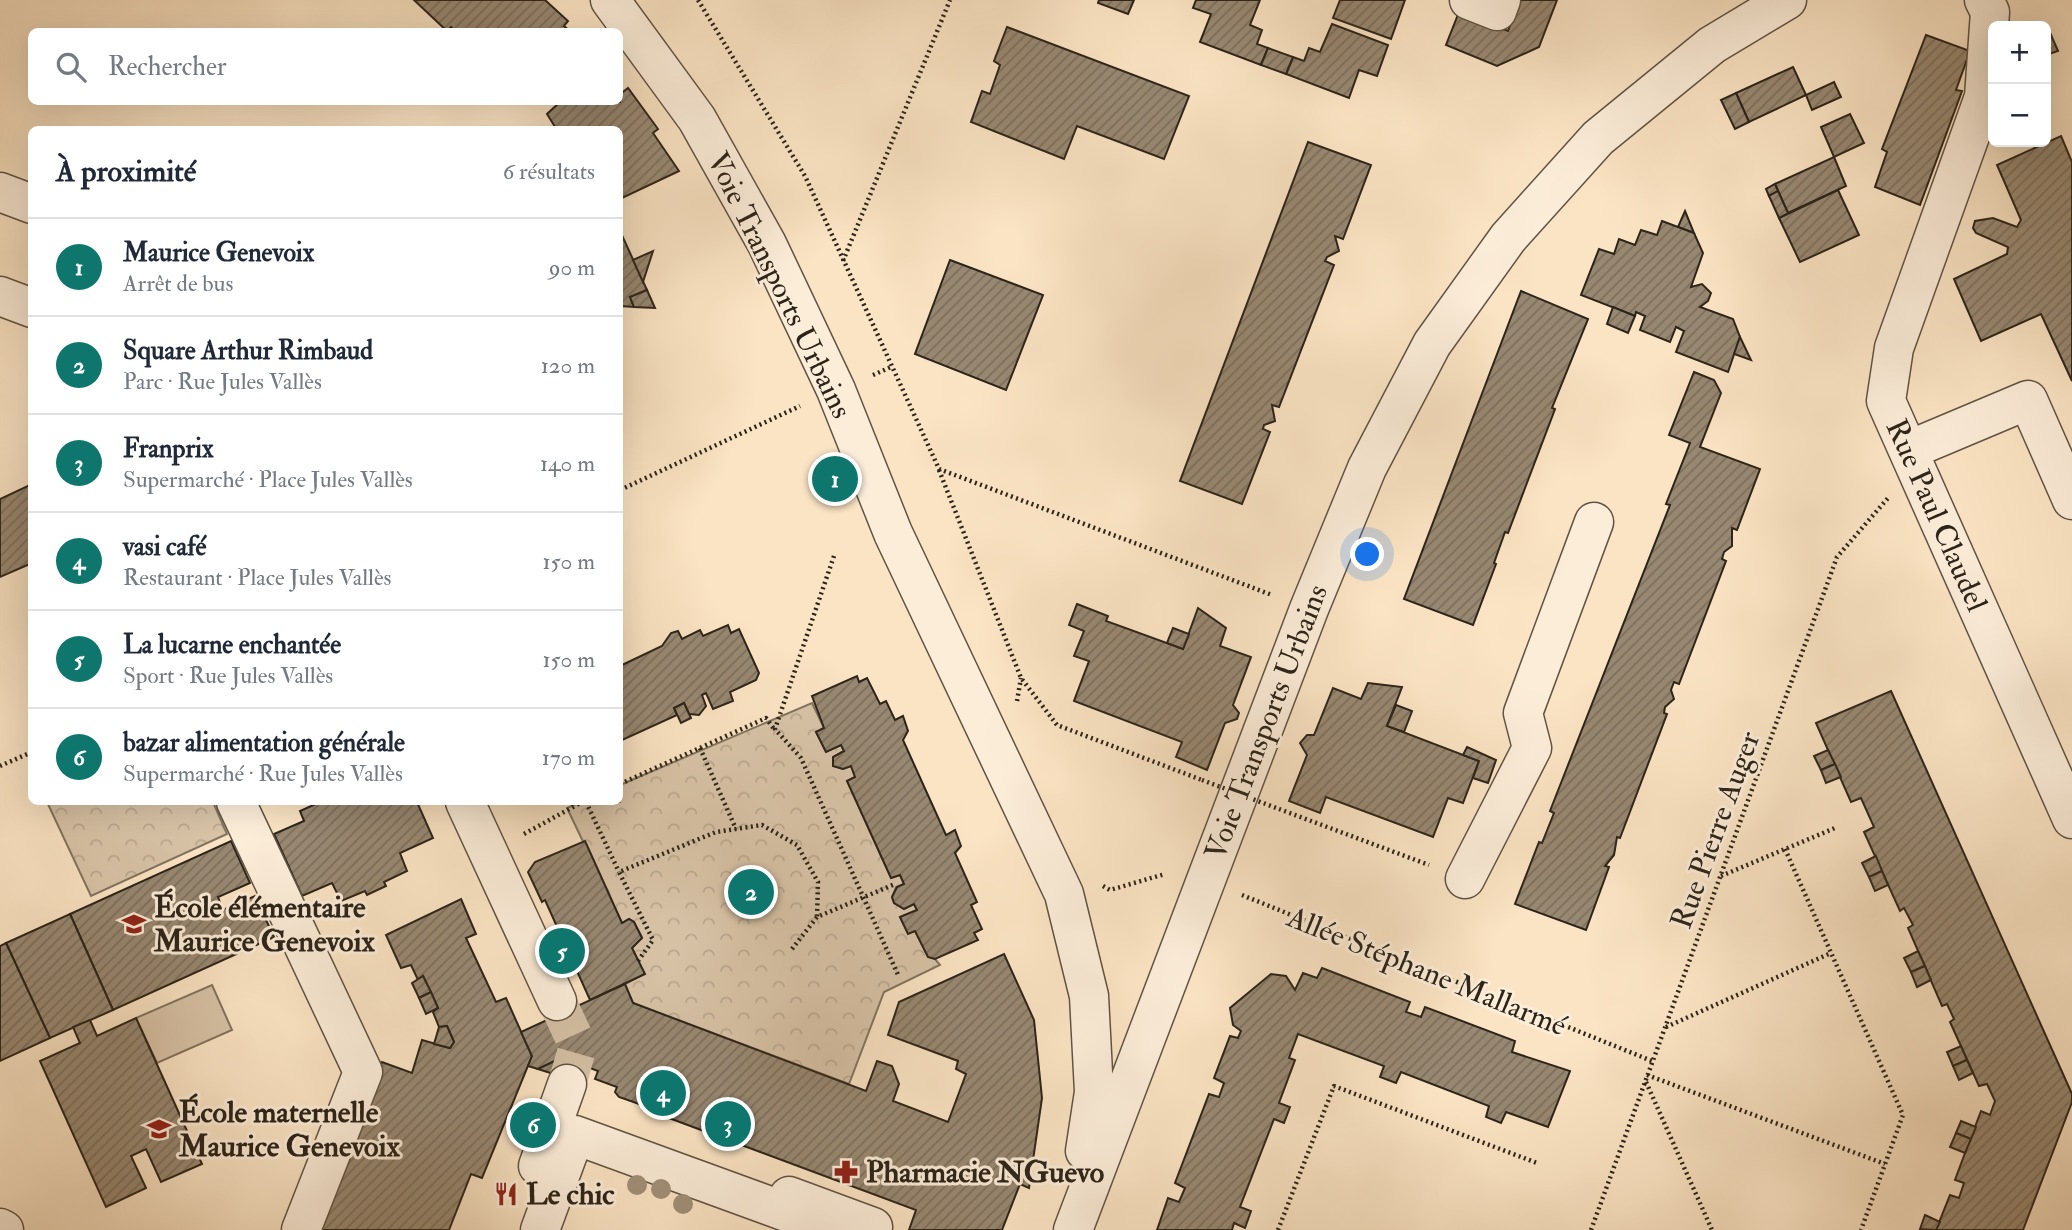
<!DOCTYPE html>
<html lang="fr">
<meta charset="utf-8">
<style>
:root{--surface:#fff;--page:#f2f2f3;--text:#1f2937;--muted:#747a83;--line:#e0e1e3;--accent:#0f766e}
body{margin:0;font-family:"IM FELL Double Pica",serif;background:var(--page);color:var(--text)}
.controls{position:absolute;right:21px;top:21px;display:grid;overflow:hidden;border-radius:10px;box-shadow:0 7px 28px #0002}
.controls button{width:63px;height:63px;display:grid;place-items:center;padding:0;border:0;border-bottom:2px solid var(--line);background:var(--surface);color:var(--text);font:35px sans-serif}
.you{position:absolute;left:1368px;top:555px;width:24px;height:24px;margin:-18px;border:5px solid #fff;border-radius:50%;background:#1a73e8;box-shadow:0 0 0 10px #1a73e833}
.badge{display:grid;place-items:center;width:46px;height:46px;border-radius:50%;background:var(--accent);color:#fff;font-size:23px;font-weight:700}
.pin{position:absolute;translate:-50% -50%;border:4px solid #fff;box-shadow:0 2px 7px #0006}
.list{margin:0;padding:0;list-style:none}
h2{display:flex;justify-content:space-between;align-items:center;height:91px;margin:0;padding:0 28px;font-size:30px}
h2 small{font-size:23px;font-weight:400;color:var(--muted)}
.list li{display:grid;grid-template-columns:46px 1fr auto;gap:21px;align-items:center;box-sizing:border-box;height:98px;padding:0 28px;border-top:2px solid var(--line)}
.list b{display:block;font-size:26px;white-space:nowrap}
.list p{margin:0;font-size:23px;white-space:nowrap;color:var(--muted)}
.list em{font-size:23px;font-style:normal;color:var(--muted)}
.icon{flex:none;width:38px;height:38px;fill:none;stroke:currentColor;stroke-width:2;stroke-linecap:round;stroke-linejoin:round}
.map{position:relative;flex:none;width:2072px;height:1230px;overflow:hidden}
.search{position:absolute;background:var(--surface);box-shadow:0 7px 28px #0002;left:28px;top:28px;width:595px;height:77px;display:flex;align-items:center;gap:18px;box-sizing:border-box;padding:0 24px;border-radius:10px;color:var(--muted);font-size:26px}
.panel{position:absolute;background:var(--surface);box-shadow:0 7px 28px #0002;left:28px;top:126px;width:595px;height:679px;border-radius:10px}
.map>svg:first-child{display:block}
.forest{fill:url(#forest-crowns);stroke:#827460;stroke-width:2}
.pitch{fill:#d8c3a7;stroke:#827460;stroke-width:2}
.building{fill:url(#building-hatch);stroke:#2c2419;stroke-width:2}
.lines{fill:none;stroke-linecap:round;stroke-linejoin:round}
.minor-tunnel{stroke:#d2bea2;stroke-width:38;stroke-dasharray:38 19;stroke-linecap:butt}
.minor-casing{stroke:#605444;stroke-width:41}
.path{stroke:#2c2419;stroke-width:4.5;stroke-dasharray:2 3.5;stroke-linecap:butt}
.minor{stroke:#fcedd9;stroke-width:38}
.path-bridge{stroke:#2c2419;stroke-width:4.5;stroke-dasharray:2 3.5;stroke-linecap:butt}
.tree{fill:#a19079}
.labels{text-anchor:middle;stroke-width:6;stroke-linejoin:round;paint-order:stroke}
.street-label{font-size:30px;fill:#2c2419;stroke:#fcedd9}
.poi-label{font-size:30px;font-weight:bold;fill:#2c2419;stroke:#fcedd9;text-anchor:start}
</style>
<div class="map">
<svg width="2072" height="1230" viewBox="0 0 2072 1230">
<defs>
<pattern id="forest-crowns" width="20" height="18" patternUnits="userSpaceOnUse" patternTransform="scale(1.75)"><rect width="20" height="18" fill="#d8c3a7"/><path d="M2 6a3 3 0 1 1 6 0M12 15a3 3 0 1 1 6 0" fill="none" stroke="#baa78f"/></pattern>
<pattern id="building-hatch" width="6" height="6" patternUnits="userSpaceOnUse" patternTransform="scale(1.75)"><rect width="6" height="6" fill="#988872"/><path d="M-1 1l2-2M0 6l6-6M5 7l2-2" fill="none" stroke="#7c6f5d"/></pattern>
</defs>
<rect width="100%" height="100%" fill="#fbe4c4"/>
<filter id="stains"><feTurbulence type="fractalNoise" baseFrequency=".00286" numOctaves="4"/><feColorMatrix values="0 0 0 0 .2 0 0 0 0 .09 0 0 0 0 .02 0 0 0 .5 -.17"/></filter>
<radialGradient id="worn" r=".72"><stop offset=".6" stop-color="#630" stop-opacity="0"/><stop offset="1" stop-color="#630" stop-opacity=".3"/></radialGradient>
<!-- forest -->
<g class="forest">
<path d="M812 703 824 728 816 732 826 752 841 745 844 751 833 757V766L843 769 851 766 855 777 847 781 891 878 900 875 904 884 896 887 892 897 894 903 904 908 914 904 917 910 900 917 908 933 915 931 928 957 935 959 940 965 884 992 849 1084 633 1003 625 984 644 974 632 948 642 937 634 922 629 919 622 923 567 808 581 802H620V785Z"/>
<path d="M47 802H213L227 834 91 896Z"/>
</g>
<!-- pitch -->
<path class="pitch" d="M212 985 232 1030 157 1063 136 1018Z"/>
<!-- building -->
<g class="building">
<path d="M414 0H545L568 21 564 26 571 32H456L451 27 447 31Z"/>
<path d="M1099 0H1134L1128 14 1098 3Z"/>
<path d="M1196 0H1260L1250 25 1262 30 1257 44 1268 48 1261 65 1200 42 1211 14 1193 8Z"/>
<path d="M1340 0H1405L1391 39 1333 18Z"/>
<path d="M1519 0H1557L1539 47 1497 66 1446 45 1459 12 1508 31Z"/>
<path d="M1332 24 1388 45 1377 76 1359 70 1349 98 1286 74 1293 57 1304 61 1309 48 1320 52Z"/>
<path d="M1007 27 1189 96 1164 159 1077 126 1064 159 971 122 982 91 990 94 1000 65 994 61Z"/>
<path d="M2048 28 2058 51 2049 54 2046 48Z"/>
<path d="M1926 35 1970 51 1956 90 1962 91 1920 205 1875 187 1887 152 1882 149Z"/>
<path d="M1268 48 1293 57 1286 74 1261 65Z"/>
<path d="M1793 67 1806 95 1749 122 1736 93Z"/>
<path d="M1834 82 1841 97 1812 110 1806 95Z"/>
<path d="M620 86 623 92 628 88 658 129 653 133 679 171 620 199V130H557L547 114 560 102H620Z"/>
<path d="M1736 93 1749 122 1735 129 1721 100Z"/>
<path d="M1850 114 1864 143 1834 157 1821 127Z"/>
<path d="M2061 136 2072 162V381L2041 314 1981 341 1954 279 2007 254 2008 247 1976 233 1973 228 1975 221 1993 218 2017 227 2021 220 1997 165Z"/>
<path d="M1308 142 1371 165 1343 239 1335 236 1339 251 1327 257 1325 261 1334 265 1279 407 1272 405 1275 421 1264 425 1263 429 1270 432 1242 504 1180 481Z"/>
<path d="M1834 157 1846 186 1788 213 1775 184Z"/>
<path d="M1775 184 1778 191 1769 196 1766 189Z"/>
<path d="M1838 190 1859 235 1800 262 1779 218Z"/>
<path d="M1778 191 1788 213 1779 218 1769 196Z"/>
<path d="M1685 211 1694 233 1678 227Z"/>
<path d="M1662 221 1694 233 1703 253 1691 287 1702 284 1711 293 1708 301 1700 307 1733 319 1740 337 1728 372 1676 352 1684 331 1676 327 1670 342 1640 330 1645 316 1636 312 1635 316 1581 295 1599 249 1614 254 1619 239 1635 245 1641 230 1657 235Z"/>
<path d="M620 231 647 290 630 297 634 307 620 306Z"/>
<path d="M653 251 643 282 633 260Z"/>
<path d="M950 260 1043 295 1006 390 915 354Z"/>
<path d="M647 290 655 308 634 307 630 297Z"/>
<path d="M1521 291 1588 319 1552 408 1555 409 1508 533 1505 532 1494 563 1496 564 1473 625 1404 599Z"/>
<path d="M1613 307 1635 316 1628 333 1607 324Z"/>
<path d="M1740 337 1751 360 1734 354Z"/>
<path d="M1694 372 1714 380 1721 393 1700 447 1760 469 1737 530 1732 528V546L1724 552 1722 559 1726 561 1679 684 1674 682 1671 690 1674 699 1665 707 1664 713 1667 714 1620 838 1617 837 1614 855 1605 866 1609 867 1586 930 1515 904 1539 842 1542 843 1554 813 1550 811 1670 505 1666 504 1690 443 1669 435Z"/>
<path d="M837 464 847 486 829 493 820 472Z"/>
<path d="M32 484V563L0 577V499Z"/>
<path d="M1077 604 1108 616 1106 621 1183 649 1198 608 1226 628 1220 646 1251 657 1233 705 1239 713 1237 719 1225 723 1207 770 1176 757 1182 742 1074 701 1089 661 1074 656 1084 631 1069 625Z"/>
<path d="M728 625 731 633 739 629 759 673 756 680 730 692 733 701 713 709 706 693 702 695 706 706 699 715 689 714 684 703 674 708 677 715 620 741V666L662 646 671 633 678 631 682 639 700 630 703 636Z"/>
<path d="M1173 628 1189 634 1183 649 1167 643Z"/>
<path d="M857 676 859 682 867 678 880 704 886 701 895 720 903 716 908 731 903 740 946 835 955 830 961 846 955 853 977 902 971 905 982 929 974 933 978 940 935 959 928 957 915 931 908 934 900 917 917 910 914 904 904 909 894 903 892 897 897 887 904 884 900 875 891 878 847 781 855 777 851 766 843 769 833 766V757L844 751 841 745 826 752 816 732 824 728 812 696Z"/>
<path d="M1368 683 1402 687 1387 726 1479 761 1463 803 1448 798 1433 837 1326 797 1320 813 1289 801 1307 755 1300 743 1307 735H1314L1333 688 1361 699Z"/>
<path d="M1891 691 2072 1094V1102L2023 1230H1936L1950 1195 1959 1198 1964 1183 1955 1180 1965 1153 1981 1111 1990 1115 1995 1101 1987 1084 1979 1086 1950 1022 1954 1019 1947 1004 1942 1006 1908 928 1913 925 1904 908 1900 911 1864 832 1874 827 1861 798 1851 802 1816 723Z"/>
<path d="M684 703 691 718 681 723 674 708Z"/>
<path d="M1396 705 1412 711 1404 732 1387 726Z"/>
<path d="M1467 747 1496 760 1488 783 1473 778 1479 761 1463 755Z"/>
<path d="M1828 750 1835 764 1821 770 1814 756Z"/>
<path d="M1835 764 1841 777 1826 783 1821 770Z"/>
<path d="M320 802H417L433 838 400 853 407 871 384 882 386 886 367 895 365 891 341 901 332 883 302 896 274 834 304 821 300 811Z"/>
<path d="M231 841 250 883 218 897 223 910 255 896 274 937 113 1010 70 914Z"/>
<path d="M585 841 622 923 629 919 634 922 642 938 632 948 645 974 590 1000 545 900 542 902 528 872 535 862Z"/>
<path d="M1876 856 1882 871 1869 877 1862 863Z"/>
<path d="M1882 871 1888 885 1875 891 1869 877Z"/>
<path d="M461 899 476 934 466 938 496 1002 506 998 532 1056 482 1178 471 1174 449 1230H319L382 1062 412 1073 422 1040 450 1048 454 1042 447 1026 439 1027 433 1012 438 1008 423 976 418 980 411 965 401 968 386 935Z"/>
<path d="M70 914 113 1010 50 1038 6 943Z"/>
<path d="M6 943 50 1038 0 1061V946Z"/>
<path d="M1918 951 1925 966 1911 972 1904 958Z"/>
<path d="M1004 954 1034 1020 1042 1098 1029 1188 1020 1184 1002 1230H909L916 1210 642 1108V1105L619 1097 615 1092 617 1087 595 1079 598 1071 590 1068 586 1059 567 1068 561 1058 538 1069 528 1066 532 1056 521 1032 625 984 633 1003 866 1091 877 1061 892 1066 899 1084 893 1101 948 1122 966 1074 956 1069 958 1061 888 1035 899 1002Z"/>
<path d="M1925 966 1931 980 1917 987 1911 972Z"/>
<path d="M1322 968 1410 1002 1406 1012 1421 1017 1425 1007 1515 1041 1512 1052 1570 1071 1548 1127 1506 1112 1501 1123 1486 1117 1489 1106 1401 1072 1396 1083 1380 1077 1384 1066 1298 1034 1289 1058 1295 1060 1279 1103 1290 1107 1284 1123 1274 1119 1240 1207 1251 1211 1245 1228 1234 1223 1232 1230H1157L1168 1198 1179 1202 1185 1188 1175 1183 1209 1094 1219 1097 1224 1083 1214 1078 1230 1036 1238 1038 1241 1031 1233 1025 1230 1008 1271 974 1286 976 1295 990 1303 973 1317 978Z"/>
<path d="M423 976 431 992 419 998 412 983Z"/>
<path d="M431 992 438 1008 426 1014 419 998Z"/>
<path d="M136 1018 202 1164 161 1182 146 1149 131 1156 146 1188 106 1207 40 1061 80 1043 73 1027 90 1020 97 1036Z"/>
<path d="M447 1026 454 1042 450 1048 434 1044 439 1027Z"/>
<path d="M1961 1046 1967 1060 1953 1066 1947 1052Z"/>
<path d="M561 1058 567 1068 563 1077 538 1069Z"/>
<path d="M1967 1060 1973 1073 1959 1080 1953 1066Z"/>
<path d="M1961 1121 1976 1127 1971 1139 1956 1133Z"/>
<path d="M1956 1133 1971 1139 1965 1153 1950 1147Z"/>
<path d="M1925 1215 1940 1222 1936 1230 1920 1229Z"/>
</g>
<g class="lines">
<!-- minor-tunnel -->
<path class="minor-tunnel" d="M557 1001 578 1046 567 1084"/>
<!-- minor casing -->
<g class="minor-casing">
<g id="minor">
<path d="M610 0 697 119 767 244 836 390 893 533 1064 894 1089 996 1094 1092 1085 1151"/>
<path d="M1469 0 1497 11 1501 0"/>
<path d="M1984 0 1990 12 1984 97 1894 348 1886 401 2072 819"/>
<path d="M0 192 32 204"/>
<path d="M0 296 32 308"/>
<path d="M1909 450 2028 400 2072 500"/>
<path d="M236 802 363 1072 301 1230"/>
<path d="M465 802 557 1001"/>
<path d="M1465 879 1532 748 1523 713 1594 522"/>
<path d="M538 1166 567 1084"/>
<path d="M789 1196 873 1227 872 1230"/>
<path d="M0 1228 4 1230"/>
<path d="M540 1230 575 1135 811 1221 807 1230"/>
<path d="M1073 1230 1309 609 1367 468 1432 344 1508 238 1598 138 1712 45 1787 0"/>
</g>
</g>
<!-- path -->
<g class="path">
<path d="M698 0 805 176 939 469 1272 595"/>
<path d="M843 261 950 0"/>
<path d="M873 375 891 367"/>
<path d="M939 470 1021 678 1057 725 1202 780"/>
<path d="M620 490 800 406"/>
<path d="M834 556 775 729 801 758 899 977"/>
<path d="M1017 701 1021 678"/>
<path d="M700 748 736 829"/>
<path d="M0 766 32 752"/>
<path d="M620 784 766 718 774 729"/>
<path d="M586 802 619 872"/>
<path d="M1279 809 1429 865"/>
<path d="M524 834 582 802"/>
<path d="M1785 849 1903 1115 1861 1230"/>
<path d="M1721 876 1835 828"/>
<path d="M1103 886 1110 890 1165 874"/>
<path d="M1242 895 1652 1061"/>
<path d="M792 949 817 917 895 884"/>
<path d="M638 961 653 940 619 872 716 832 762 825 797 845 818 882 817 917"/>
<path d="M1666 1027 1831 953"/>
<path d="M1647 1075 1885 1164"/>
<path d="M1646 1082 1712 1230"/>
<path d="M1278 1230 1334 1086 1537 1163"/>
<path d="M1591 1230 1837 557 1888 498"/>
</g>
<!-- minor -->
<use href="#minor" class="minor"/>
<!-- path-bridge -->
<path class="path-bridge" d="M1202 780 1279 809"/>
</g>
<!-- trees -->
<g class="tree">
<circle cx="637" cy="1185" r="10"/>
<circle cx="661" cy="1189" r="10"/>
<circle cx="683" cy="1204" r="10"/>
</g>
<!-- icons -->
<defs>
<g id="school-bare" transform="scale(1.89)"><path d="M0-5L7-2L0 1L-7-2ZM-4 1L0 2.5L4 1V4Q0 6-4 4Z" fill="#8f2418" stroke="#fcedd9" stroke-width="2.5" paint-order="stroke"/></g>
<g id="pharmacy-bare" transform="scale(1.89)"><path d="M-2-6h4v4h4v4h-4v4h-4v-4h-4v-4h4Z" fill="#8f2418" stroke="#fcedd9" stroke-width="2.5" paint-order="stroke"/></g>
<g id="restaurant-bare" transform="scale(1.89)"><path d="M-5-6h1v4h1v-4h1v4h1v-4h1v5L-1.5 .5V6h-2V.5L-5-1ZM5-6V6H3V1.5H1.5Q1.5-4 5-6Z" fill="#8f2418" stroke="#fcedd9" stroke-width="2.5" paint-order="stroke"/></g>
</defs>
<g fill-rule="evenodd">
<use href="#school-bare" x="134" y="924"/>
<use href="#school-bare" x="159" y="1129"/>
<use href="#pharmacy-bare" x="846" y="1172"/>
<use href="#restaurant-bare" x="506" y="1194"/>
</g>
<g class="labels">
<!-- street labels -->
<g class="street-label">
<text transform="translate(780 285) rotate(64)" y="10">Voie Transports Urbains</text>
<text transform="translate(1937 515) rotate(66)" y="10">Rue Paul Claudel</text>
<text transform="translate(1266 722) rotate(-69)" y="10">Voie Transports Urbains</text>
<text transform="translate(1715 830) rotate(-70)" y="10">Rue Pierre Auger</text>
<text transform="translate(1427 971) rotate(22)" y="10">Allée Stéphane Mallarmé</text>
</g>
<!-- poi labels -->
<g class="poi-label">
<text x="154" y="917">École élémentaire<tspan x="154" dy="34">Maurice Genevoix</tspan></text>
<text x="179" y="1122">École maternelle<tspan x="179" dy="34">Maurice Genevoix</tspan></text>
<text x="866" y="1182">Pharmacie NGuevo</text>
<text x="526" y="1204">Le chic</text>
</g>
</g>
<rect width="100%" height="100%" filter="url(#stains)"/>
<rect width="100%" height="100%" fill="url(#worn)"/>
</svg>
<div class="controls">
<button>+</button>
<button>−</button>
</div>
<div class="you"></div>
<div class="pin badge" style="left:835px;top:479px">1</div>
<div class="pin badge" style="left:751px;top:892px">2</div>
<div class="pin badge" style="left:728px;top:1124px">3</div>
<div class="pin badge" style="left:663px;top:1093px">4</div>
<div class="pin badge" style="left:562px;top:951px">5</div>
<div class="pin badge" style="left:533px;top:1125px">6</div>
<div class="search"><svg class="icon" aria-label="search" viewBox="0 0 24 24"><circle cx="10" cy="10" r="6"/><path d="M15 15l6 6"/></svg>Rechercher</div>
<section class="panel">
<h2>À proximité<small>6 résultats</small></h2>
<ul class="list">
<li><span class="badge">1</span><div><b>Maurice Genevoix</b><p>Arrêt de bus</p></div><em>90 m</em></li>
<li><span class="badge">2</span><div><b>Square Arthur Rimbaud</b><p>Parc · Rue Jules Vallès</p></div><em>120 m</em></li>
<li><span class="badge">3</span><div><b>Franprix</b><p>Supermarché · Place Jules Vallès</p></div><em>140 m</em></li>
<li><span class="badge">4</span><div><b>vasi café</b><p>Restaurant · Place Jules Vallès</p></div><em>150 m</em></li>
<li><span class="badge">5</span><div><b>La lucarne enchantée</b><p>Sport · Rue Jules Vallès</p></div><em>150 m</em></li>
<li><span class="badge">6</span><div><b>bazar alimentation générale</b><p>Supermarché · Rue Jules Vallès</p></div><em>170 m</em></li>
</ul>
</section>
</div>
